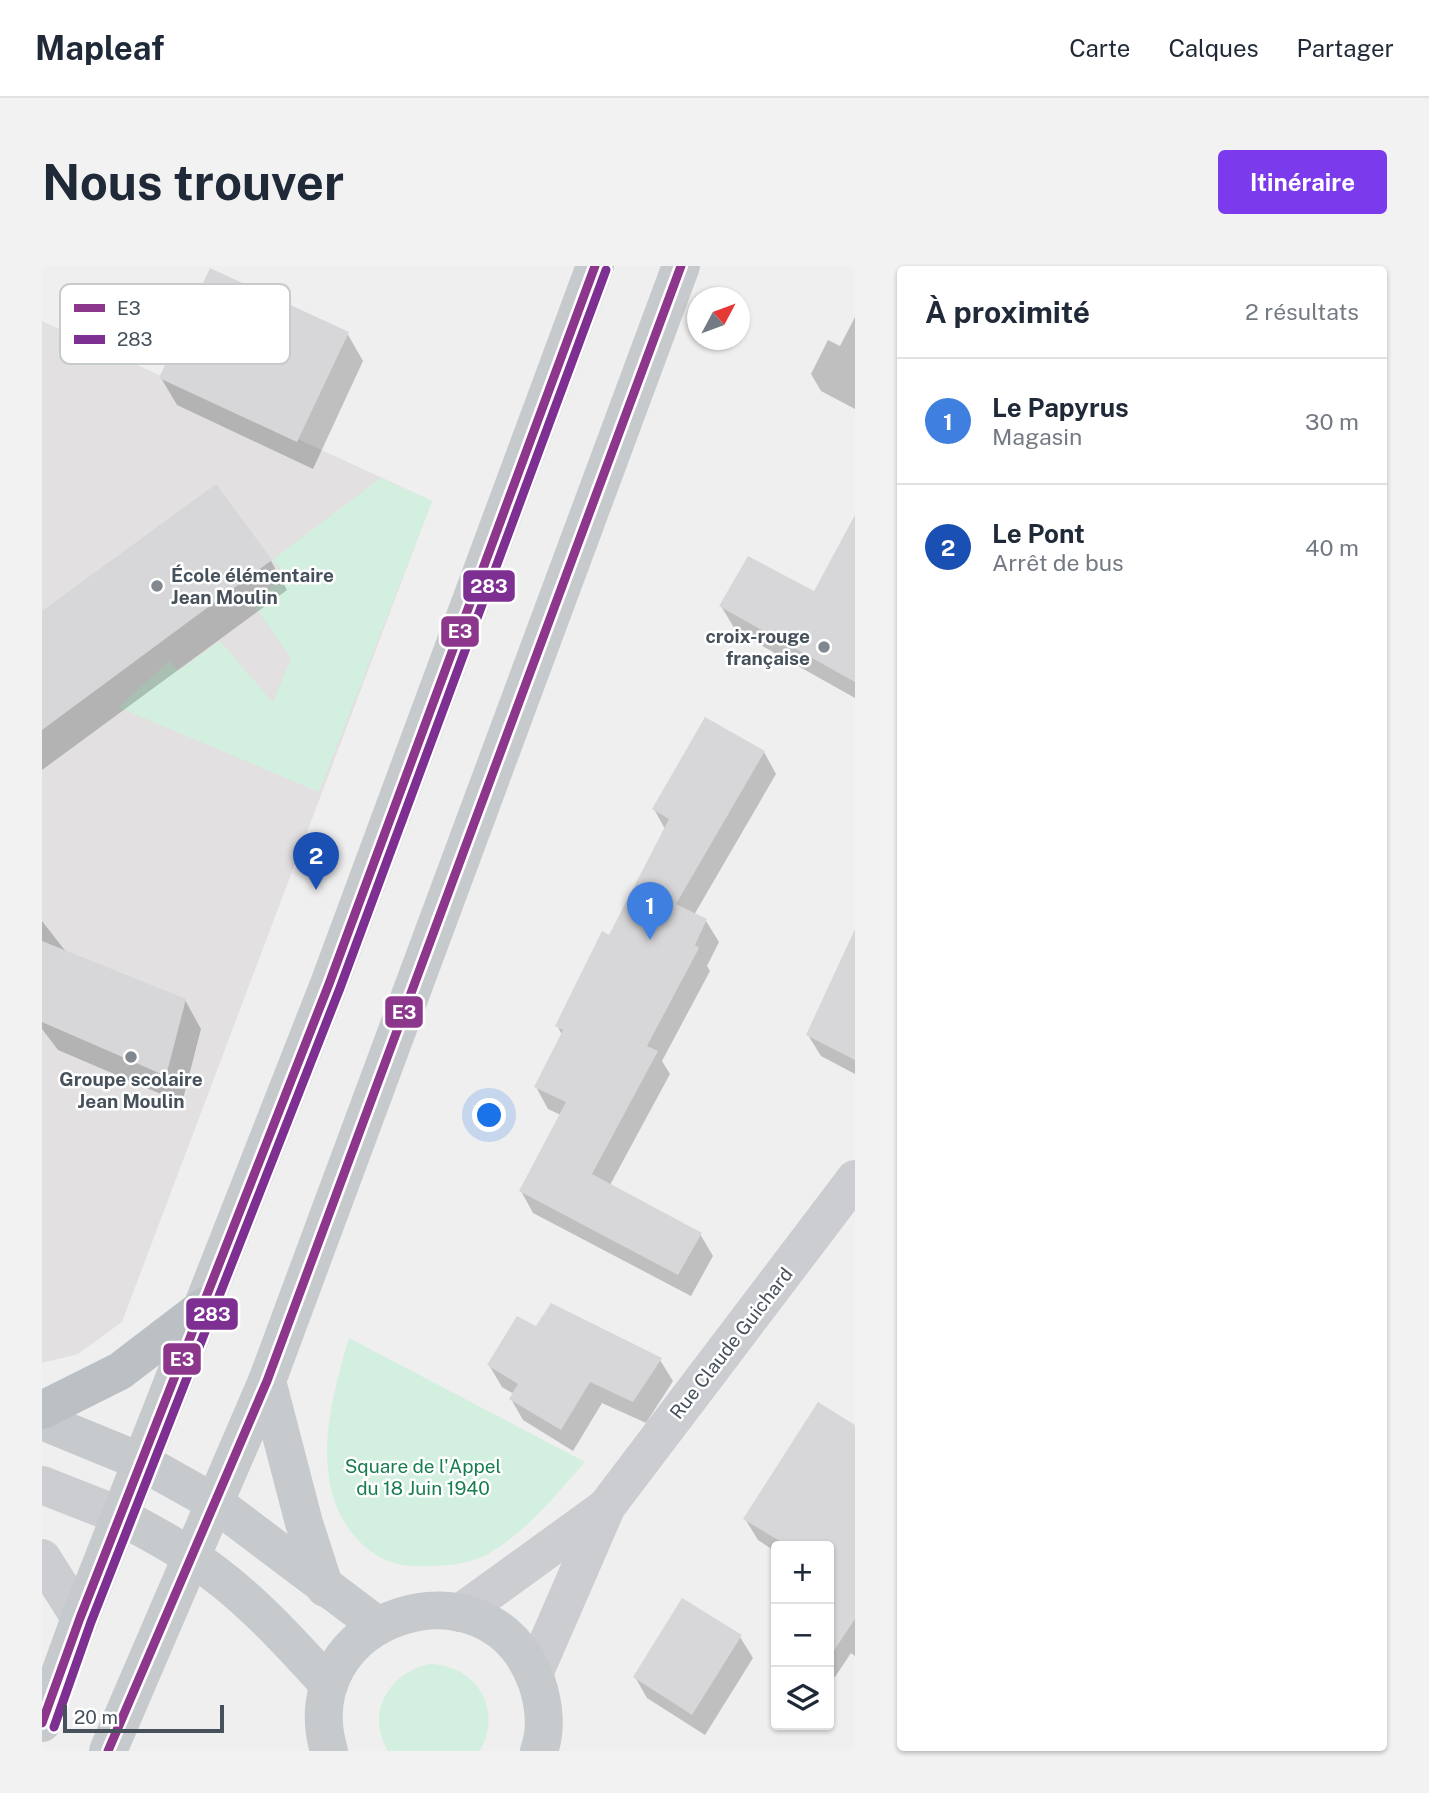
<!DOCTYPE html>
<html lang="fr">
<meta charset="utf-8">
<style>
:root{--surface:#fff;--page:#f2f2f3;--text:#1f2937;--muted:#747a83;--line:#e0e1e3;--accent:#7c3aed}
body{margin:0;font-family:"Public Sans",sans-serif;background:var(--page);color:var(--text)}
.controls{position:absolute;right:21px;bottom:21px;display:grid;overflow:hidden;border-radius:7px;box-shadow:0 2px 5px #0004}
.controls button{width:63px;height:63px;display:grid;place-items:center;padding:0;border:0;border-bottom:2px solid var(--line);background:var(--surface);color:var(--text);font:35px sans-serif}
.compass{position:absolute;left:645px;top:21px;width:63px;height:63px;border-radius:50%;background:var(--surface);box-shadow:0 2px 5px #0004;rotate:49deg}
.scale{position:absolute;left:21px;bottom:18px;width:161px;box-sizing:border-box;padding-left:7px;border:4px solid #46515c;border-top:0;font-size:19px;line-height:24px;white-space:nowrap;color:#46515c;-webkit-text-stroke:5px #fff;paint-order:stroke}
.you{position:absolute;left:448px;top:850px;width:24px;height:24px;margin:-18px;border:5px solid #fff;border-radius:50%;background:#1a73e8;box-shadow:0 0 0 10px #1a73e833}
.badge{display:grid;place-items:center;width:46px;height:46px;border-radius:50%;background:var(--accent);color:#fff;font-size:23px;font-weight:700}
.pin{position:absolute;translate:-50% -58px;filter:drop-shadow(0 2px 4px #0008)}
.pin::after{content:'';position:absolute;top:37px;width:24px;height:21px;background:inherit;clip-path:polygon(0 0,100% 0,50% 100%)}
.list{margin:0;padding:0;list-style:none}
h2{display:flex;justify-content:space-between;align-items:center;height:91px;margin:0;padding:0 28px;font-size:30px}
h2 small{font-size:23px;font-weight:400;color:var(--muted)}
.list li{display:grid;grid-template-columns:46px 1fr auto;gap:21px;align-items:center;box-sizing:border-box;height:126px;padding:0 28px;border-top:2px solid var(--line)}
.list b{display:block;font-size:26px;white-space:nowrap}
.list p{margin:0;font-size:23px;white-space:nowrap;color:var(--muted)}
.list em{font-size:23px;font-style:normal;color:var(--muted)}
.icon{flex:none;width:38px;height:38px;fill:none;stroke:currentColor;stroke-width:2;stroke-linecap:round;stroke-linejoin:round}
.map{position:relative;flex:none;width:813px;height:1485px;overflow:hidden;border-radius:7px}
header{display:flex;align-items:center;gap:42px;box-sizing:border-box;height:98px;padding:0 35px;background:var(--surface);border-bottom:2px solid var(--line)}
header strong{font-size:33px}
nav{display:flex;gap:38px;margin-inline-start:auto;font-size:24px}
.intro{display:flex;align-items:center;justify-content:space-between;box-sizing:border-box;height:168px;padding:0 42px}
h1{margin:0;font-size:49px}
.button{padding:18px 32px;border-radius:7px;background:var(--accent);color:#fff;font-size:24px;font-weight:700}
main{display:flex;gap:42px;padding:0 42px}
aside{flex:1;background:var(--surface);border-radius:7px;box-shadow:0 2px 5px #0004}
.map>svg:first-child{display:block}
.education{fill:#e2e0e1}
.green{fill:#d3efdf}
.shadow{fill:#0003}
.building{fill:#d7d7d9}
.lines{fill:none;stroke-linecap:round;stroke-linejoin:round}
.street{stroke:#cbcdd0;stroke-width:38}
.primary{stroke:#c6cacd;stroke-width:38}
.highway{stroke:#bbc0c5;stroke-width:38}
.bus-1-casing{stroke:#fff;stroke-width:14}
.bus-2-casing{stroke:#fff;stroke-width:14}
.bus-1{stroke:#8c368c;stroke-width:9}
.bus-2{stroke:#7d2f92;stroke-width:9}
.poi-dot{fill:#82888f;stroke:#fff;stroke-width:2.5}
.labels{text-anchor:middle;stroke-width:5;stroke-linejoin:round;paint-order:stroke}
.poi-label{font-size:19px;font-weight:bold;fill:#46515c;stroke:#fff;text-anchor:start}
.street-label{font-size:19px;fill:#46515c;stroke:#fff}
.park-label{font-size:19px;fill:#167e4e;stroke:#fff}
.key{fill:#fff;stroke:#c8cbce;stroke-width:2}
.key-label{font-size:19px;fill:#46515c}
.line-badge{stroke:#fff;stroke-width:2.5}
.badge-label{font-size:19px;text-anchor:middle;font-weight:bold;fill:#fff}
</style>
<header>
<strong>Mapleaf</strong>
<nav><a>Carte</a><a>Calques</a><a>Partager</a></nav>
</header>
<div class="intro"><h1>Nous trouver</h1><a class="button">Itinéraire</a></div>
<main>
<div class="map">
<svg width="813" height="1485" viewBox="0 0 813 1485">
<rect width="100%" height="100%" fill="#f0efef"/>
<!-- education -->
<path class="education" d="M0 55 390 235 80 1056 36 1088 0 1097Z"/>
<!-- green -->
<g class="green">
<path d="M339 212 390 235 277 526 76 441 128 395 136 405 178 375 231 437 249 392 209 335 246 310 230 294Z"/>
<path d="M307 1072 543 1196C514 1228 488 1262 451 1285 428 1300 400 1300 373 1300 352 1300 331 1290 317 1275 265 1221 288 1136 307 1072Z"/>
<path d="M388 1398C435 1400 461 1443 438 1485H346C323 1447 347 1406 388 1398Z"/>
</g>
<!-- shadow -->
<g class="shadow">
<path d="M813 51V143L779 125 769 108 786 74 798 80Z"/>
<path d="M305 67 321 95 271 203 135 139 119 112Z"/>
<path d="M173 221 229 295 245 324 0 504V347Z"/>
<path d="M813 300V432L694 365 679 340 772 327Z"/>
<path d="M722 486 734 508 652 649 664 655 677 676 665 700 668 705 620 795 628 808 568 919 658 968 671 990 649 1030 491 947 479 925 519 849 506 843 494 821 520 769 515 759 567 671 623 563 612 543Z"/>
<path d="M0 655 25 687 143 734 159 763 140 837 16 784 0 763Z"/>
<path d="M813 693V808L779 790 766 769Z"/>
<path d="M494 1063 618 1094 631 1115 604 1157 560 1137 531 1185 481 1154 469 1133 472 1128 460 1121 447 1099Z"/>
<path d="M813 1161V1214L770 1280H734V1286L716 1274 703 1253Z"/>
<path d="M790 1284 813 1298V1390L809 1387 793 1411 787 1407V1289Z"/>
<path d="M698 1371 711 1392 663 1469 605 1432 593 1411Z"/>
</g>
<!-- building -->
<g class="building">
<path d="M168 2 307 66 255 176 117 112Z"/>
<path d="M174 218 230 294 0 464V345Z"/>
<path d="M813 249V416L677 340 706 290 772 325Z"/>
<path d="M663 451 723 485 634 638 665 653 653 679 657 682 605 780 616 785 550 908 660 967 636 1009 477 925 524 836 492 821 521 764 513 760 560 665 567 669 627 553 610 543Z"/>
<path d="M813 663V794L764 769Z"/>
<path d="M0 675 144 733 124 810 0 756Z"/>
<path d="M509 1037 620 1092 591 1136 548 1116 519 1164 467 1133 476 1118 445 1099 475 1050 494 1060Z"/>
<path d="M776 1136 813 1159V1353L787 1392V1280H746L701 1253Z"/>
<path d="M640 1332 700 1369 650 1449 591 1411Z"/>
</g>
<g class="lines">
<!-- street -->
<g class="street">
<path d="M0 1219 79 1250"/>
<path d="M0 1292 38 1352"/>
<path d="M418 1347 563 1242"/>
<path d="M492 1408 565 1240 813 913"/>
</g>
<!-- primary -->
<g class="primary">
<path d="M225 1115 262 1257 283 1322"/>
<path d="M0 1155 100 1196 173 1237 335 1359"/>
<path d="M79 1250C102 1264 127 1276 149 1291 202 1325 245 1373 287 1419"/>
<path d="M0 1457 38 1352 287 718 553 0"/>
<path d="M66 1485 225 1115 639 0"/>
<path d="M287 1485C247 1350 448 1284 495 1417 502 1438 505 1464 497 1485"/>
</g>
<!-- highway -->
<path class="highway" d="M0 1144 78 1105 163 1040"/>
<!-- bus-1 casing -->
<g class="bus-1-casing">
<g id="bus-1">
<path d="M0 1457 38 1352 287 718 553 0"/>
<path d="M66 1485 225 1115 639 0"/>
</g>
</g>
<!-- bus-2 casing -->
<g class="bus-2-casing">
<path id="bus-2" d="M12 1461 49 1356 298 722 564 4"/>
</g>
<!-- bus-1 -->
<use href="#bus-1" class="bus-1"/>
<!-- bus-2 -->
<use href="#bus-2" class="bus-2"/>
</g>
<!-- markers -->
<g class="poi-dot">
<circle cx="115" cy="320" r="7"/>
<circle cx="782" cy="381" r="7"/>
<circle cx="89" cy="791" r="7"/>
</g>
<g class="labels">
<!-- poi labels -->
<g class="poi-label">
<text x="129" y="316">École élémentaire<tspan x="129" dy="22">Jean Moulin</tspan></text>
<text x="768" y="377" text-anchor="end">croix-rouge<tspan x="768" dy="22">française</tspan></text>
<text x="89" y="820" text-anchor="middle">Groupe scolaire<tspan x="89" dy="22">Jean Moulin</tspan></text>
</g>
<!-- street labels -->
<g class="street-label">
<text transform="translate(689 1077) rotate(-52)" y="7">Rue Claude Guichard</text>
</g>
<!-- park labels -->
<g class="park-label">
<text x="381" y="1207">Square de l'Appel<tspan x="381" dy="22">du 18 Juin 1940</tspan></text>
</g>
</g>
<!-- legend -->
<rect x="18" y="18" width="230" height="80" rx="10" class="key"/>
<rect x="32" y="38" width="31" height="8" fill="#8c368c"/>
<rect x="32" y="69" width="31" height="9" fill="#7d2f92"/>
<g class="key-label">
<text x="75" y="49">E3</text>
<text x="75" y="80">283</text>
</g>
<g class="line-badge">
<rect x="420" y="303" width="54" height="34" rx="7" fill="#7d2f92"/>
<rect x="398" y="349" width="40" height="33" rx="7" fill="#8c368c"/>
<rect x="342" y="729" width="40" height="34" rx="7" fill="#8c368c"/>
<rect x="143" y="1031" width="54" height="34" rx="7" fill="#7d2f92"/>
<rect x="120" y="1076" width="40" height="34" rx="7" fill="#8c368c"/>
</g>
<g class="badge-label">
<text x="447" y="327">283</text>
<text x="418" y="372">E3</text>
<text x="362" y="753">E3</text>
<text x="170" y="1055">283</text>
<text x="140" y="1100">E3</text>
</g>
</svg>
<div class="controls">
<button>+</button>
<button>−</button>
<button><svg class="icon" aria-label="layers" viewBox="0 0 24 24"><path d="M12 4l9 5-9 5-9-5zM3 14l9 5 9-5"/></svg></button>
</div>
<svg class="compass" viewBox="-18 -18 36 36"><path d="M0-13l5 13h-10z" fill="#e53935"/><path d="M0 13l5-13h-10z" fill="#747a83"/></svg>
<div class="scale">20 m</div>
<div class="you"></div>
<div class="pin badge" style="left:608px;top:674px;background:#3f7fe0">1</div>
<div class="pin badge" style="left:274px;top:624px;background:#1a4fb4">2</div>
</div>
<aside>
<h2>À proximité<small>2 résultats</small></h2>
<ul class="list">
<li><span class="badge" style="background:#3f7fe0">1</span><div><b>Le Papyrus</b><p>Magasin</p></div><em>30 m</em></li>
<li><span class="badge" style="background:#1a4fb4">2</span><div><b>Le Pont</b><p>Arrêt de bus</p></div><em>40 m</em></li>
</ul>
</aside>
</main>
